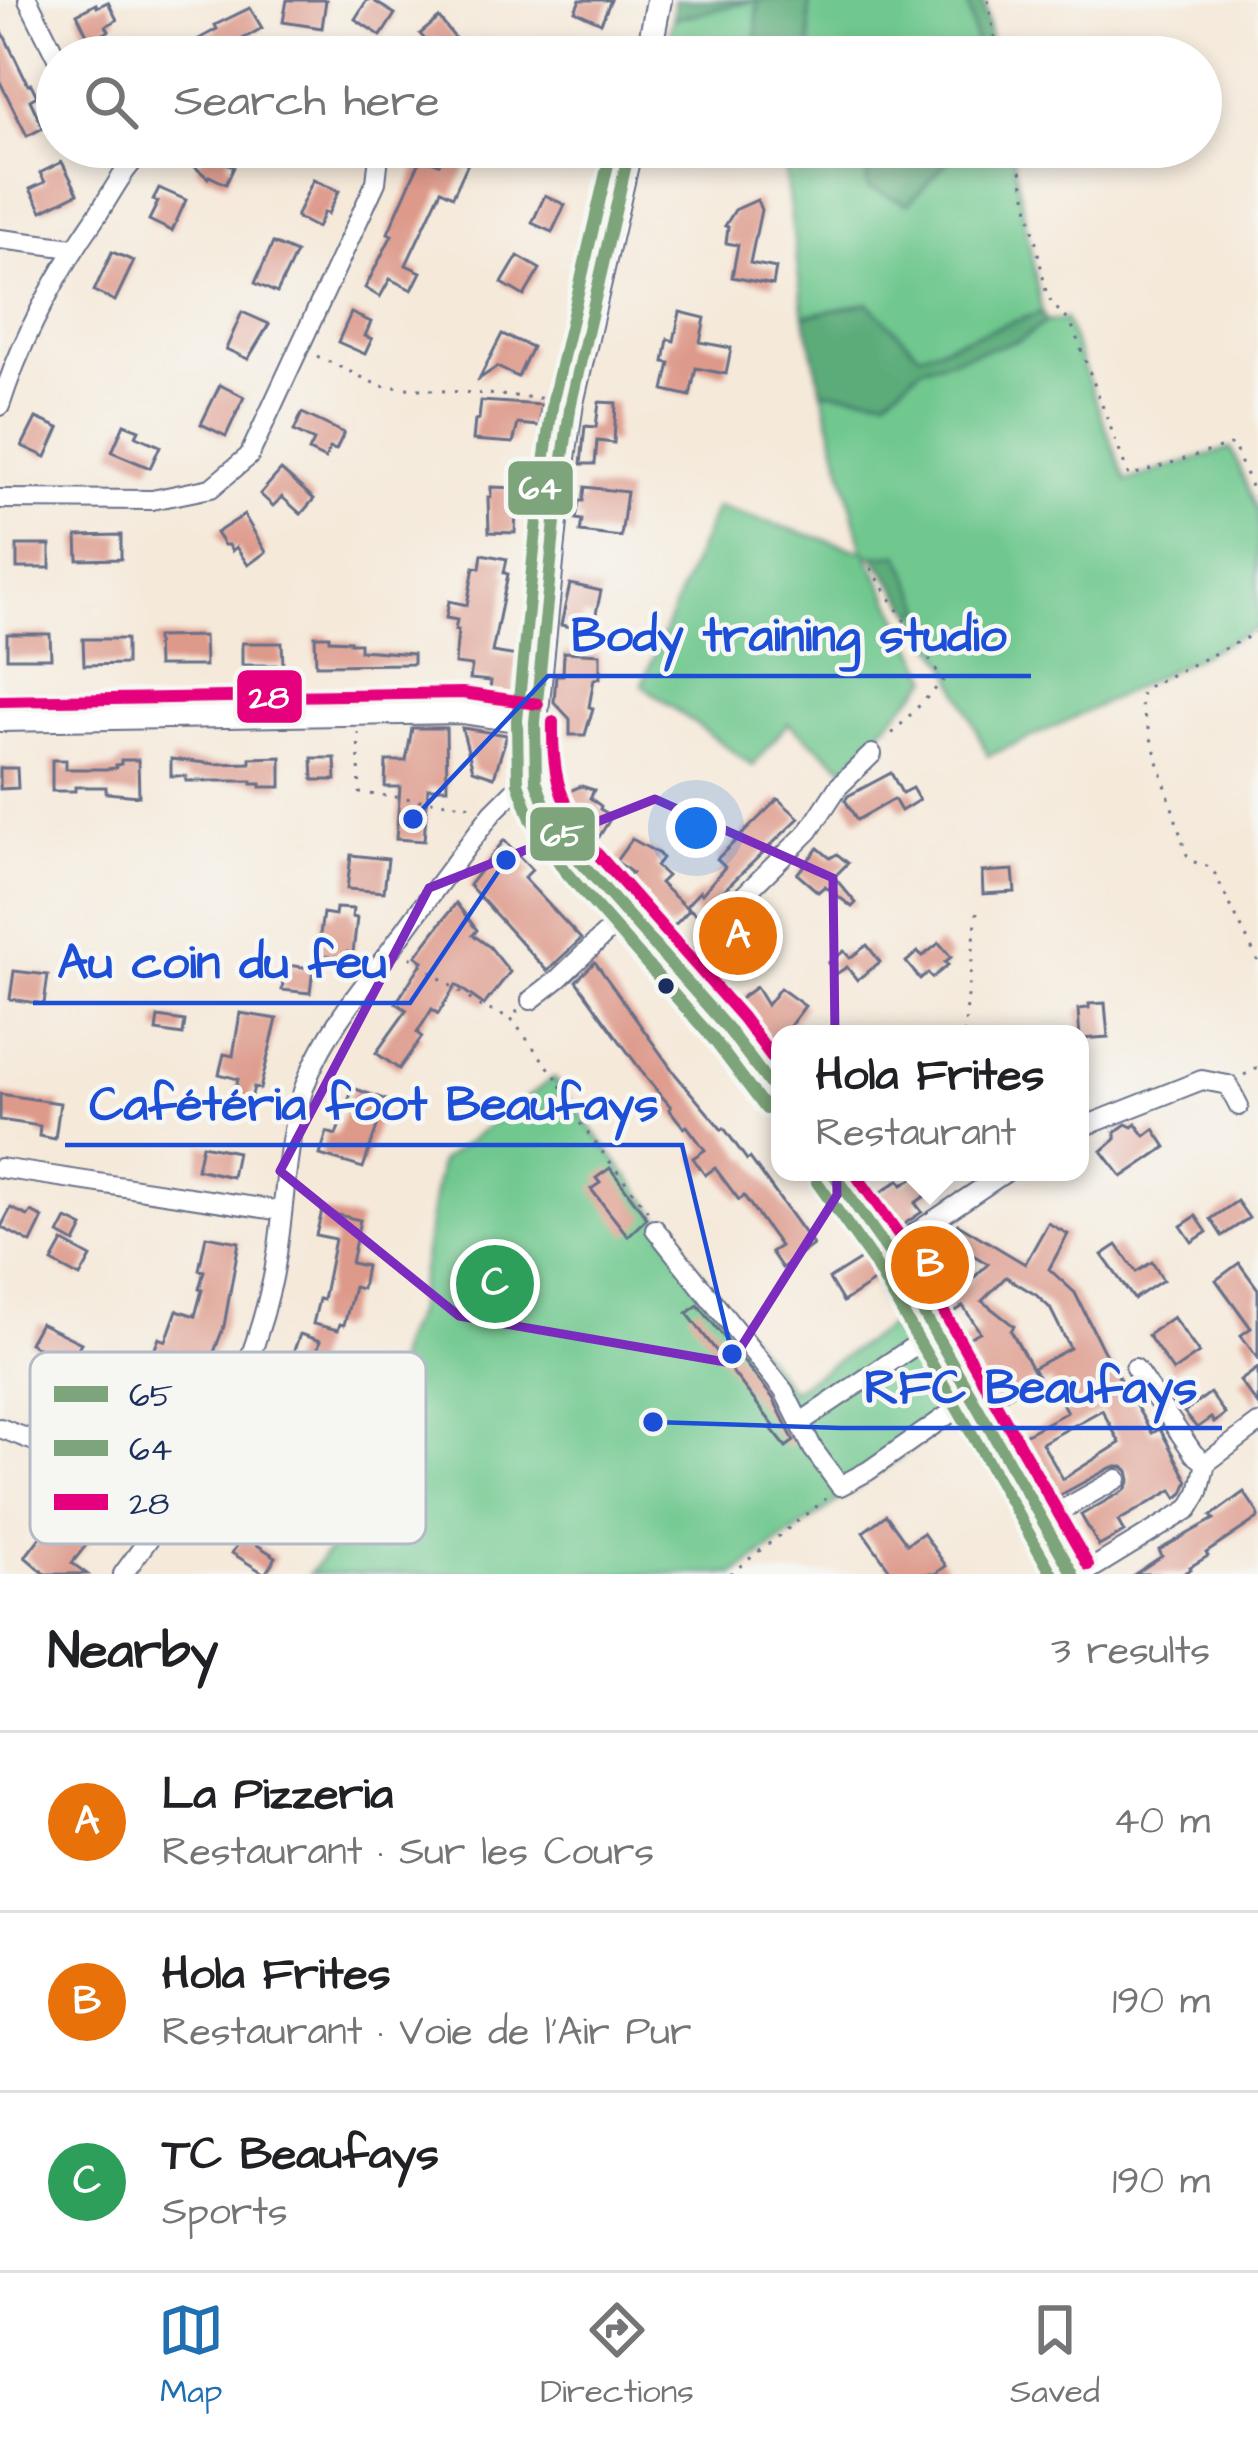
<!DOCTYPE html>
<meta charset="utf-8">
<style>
:root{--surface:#fff;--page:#f2f2f2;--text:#202124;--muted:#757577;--line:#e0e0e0;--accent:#1f6fb2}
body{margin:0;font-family:"Architects Daughter",sans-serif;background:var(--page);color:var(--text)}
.you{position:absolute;left:696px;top:828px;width:42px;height:42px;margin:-30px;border:9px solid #fff;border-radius:50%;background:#1a73e8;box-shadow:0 0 0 18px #1a73e833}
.badge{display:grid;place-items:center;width:78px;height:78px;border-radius:50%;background:var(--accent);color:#fff;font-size:39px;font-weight:700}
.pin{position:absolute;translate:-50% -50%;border:6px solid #fff;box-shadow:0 3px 12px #0006}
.popup{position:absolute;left:771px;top:1025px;width:318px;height:156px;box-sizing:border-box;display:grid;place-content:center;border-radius:24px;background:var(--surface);filter:drop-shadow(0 3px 9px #0005);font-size:39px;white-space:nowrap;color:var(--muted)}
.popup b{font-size:45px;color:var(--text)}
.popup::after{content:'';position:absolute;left:50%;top:100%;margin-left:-24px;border:24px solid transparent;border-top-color:var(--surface)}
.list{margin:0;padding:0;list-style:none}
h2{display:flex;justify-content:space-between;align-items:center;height:156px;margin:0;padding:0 48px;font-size:51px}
h2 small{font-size:39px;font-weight:400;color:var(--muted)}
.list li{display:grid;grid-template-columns:78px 1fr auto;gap:36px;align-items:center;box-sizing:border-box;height:180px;padding:0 48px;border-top:3px solid var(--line)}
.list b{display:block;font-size:45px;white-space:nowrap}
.list p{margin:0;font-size:39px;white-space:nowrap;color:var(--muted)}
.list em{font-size:39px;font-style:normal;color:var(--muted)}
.icon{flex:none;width:66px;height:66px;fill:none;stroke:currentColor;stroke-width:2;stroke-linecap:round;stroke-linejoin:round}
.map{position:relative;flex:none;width:1258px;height:1574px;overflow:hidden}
.search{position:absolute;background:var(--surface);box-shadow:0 6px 18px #0003;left:36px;right:36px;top:36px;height:132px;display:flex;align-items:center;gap:30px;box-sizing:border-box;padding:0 42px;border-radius:66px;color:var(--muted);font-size:45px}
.sheet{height:696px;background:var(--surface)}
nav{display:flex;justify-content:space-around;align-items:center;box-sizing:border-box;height:168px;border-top:3px solid var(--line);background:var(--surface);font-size:33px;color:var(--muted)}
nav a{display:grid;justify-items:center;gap:6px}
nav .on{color:var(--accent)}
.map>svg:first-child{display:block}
.green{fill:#70c88e;stroke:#467c76;stroke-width:3}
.forest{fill:#5cac79;stroke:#3c6e6c;stroke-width:3}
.building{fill:#dd998a;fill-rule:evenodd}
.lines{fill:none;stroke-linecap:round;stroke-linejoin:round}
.minor-casing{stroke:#677089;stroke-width:22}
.major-casing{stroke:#677089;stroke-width:28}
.path{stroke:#677089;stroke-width:3;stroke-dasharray:3 9;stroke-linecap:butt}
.minor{stroke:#fff;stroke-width:18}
.major{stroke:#fff;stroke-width:24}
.bus-1-casing{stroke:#f6f6f2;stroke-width:21}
.bus-2-casing{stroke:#f6f6f2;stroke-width:21}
.bus-3-casing{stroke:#f6f6f2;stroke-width:21}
.bus-1{stroke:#7da47a;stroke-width:12}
.bus-2{stroke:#7da47a;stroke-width:12}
.bus-3{stroke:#e5007d;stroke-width:12}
.marked{fill:none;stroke:#7b2cbf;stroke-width:9;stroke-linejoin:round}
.bus-dot{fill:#1b2f5e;stroke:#f6f6f2;stroke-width:4.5}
.key{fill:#f6f6f2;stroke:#b4bac6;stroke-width:3}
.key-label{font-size:33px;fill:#1b2f5e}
.leader{fill:none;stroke:#1d4ed8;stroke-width:4.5}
.callout-dot{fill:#1d4ed8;stroke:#f6f6f2;stroke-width:4.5}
.callout-label{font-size:48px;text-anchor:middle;font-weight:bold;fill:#1d4ed8;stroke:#f6f6f2;stroke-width:9;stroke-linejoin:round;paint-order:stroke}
.line-badge{stroke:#f6f6f2;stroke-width:4.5}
.badge-label{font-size:33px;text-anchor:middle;font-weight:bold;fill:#fff}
</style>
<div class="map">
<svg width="1258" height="1574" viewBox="0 0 1258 1574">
<rect width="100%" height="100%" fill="#f6f6f2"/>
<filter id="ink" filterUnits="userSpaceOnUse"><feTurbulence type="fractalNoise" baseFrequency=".00833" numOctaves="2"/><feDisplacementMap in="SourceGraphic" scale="24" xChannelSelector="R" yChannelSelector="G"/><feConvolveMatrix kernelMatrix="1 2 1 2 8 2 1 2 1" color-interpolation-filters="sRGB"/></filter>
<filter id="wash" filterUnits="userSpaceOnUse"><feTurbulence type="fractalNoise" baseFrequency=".004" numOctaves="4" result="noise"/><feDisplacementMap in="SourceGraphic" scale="48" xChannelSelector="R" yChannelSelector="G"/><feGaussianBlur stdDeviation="2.7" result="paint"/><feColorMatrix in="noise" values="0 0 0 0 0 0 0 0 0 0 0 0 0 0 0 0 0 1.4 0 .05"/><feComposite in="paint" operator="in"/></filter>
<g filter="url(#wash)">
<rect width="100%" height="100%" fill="#f5e9d9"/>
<!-- green -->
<g class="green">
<path d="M757 0 756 55 664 57 673 19Z"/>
<path d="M809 0H967L978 52 993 51 994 57H810Z"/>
<path d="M786 147H864L868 188 908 204 961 147H1011L1042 312 919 354 868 303 804 316 782 149Z"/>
<path d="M1065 319 1126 481 1231 448 1258 513V627L1061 724 988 756 948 666 914 613 924 609 898 554 873 556 866 553 930 678 845 768 788 723 753 766 642 685 716 507 863 551 822 391 887 397 922 367 1020 340 1046 322Z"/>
<path d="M553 1078 791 1391 911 1312 966 1411 735 1574H309L366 1505 400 1343 415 1314 440 1162Z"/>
</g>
<!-- forest -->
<g class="forest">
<path d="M674 0H754L673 19Z"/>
<path d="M757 0H809L810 57H737L756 54Z"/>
<path d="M967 0H984L993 51 978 53Z"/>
<path d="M864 147H961L908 204 868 188Z"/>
<path d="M868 303 920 354 1042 312 1046 322 1020 340 922 367 887 397 822 391 804 316Z"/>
<path d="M899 554 925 609 914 613 873 556Z"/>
</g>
<g id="blocks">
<!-- building -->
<g class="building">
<path d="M287 0H326L322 28 283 22Z"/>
<path d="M367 0H372L395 14 381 36 355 19Z"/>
<path d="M580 0H611L601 23 575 11Z"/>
<path d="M108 2 117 20 106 26 109 31 90 41 77 14 96 4 97 7Z"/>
<path d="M250 8 262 28 211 57H153L181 41 184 47 217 29 215 25Z"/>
<path d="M439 18 459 43 441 57 420 34Z"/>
<path d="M0 27 28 85 31 84 37 96 30 100 43 128 27 136 0 82Z"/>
<path d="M206 147H234L227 163 234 167 226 184 209 176 208 178 196 168Z"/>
<path d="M531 147H574L567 163Z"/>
<path d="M446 150 469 161 453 196 441 190 406 265 421 272 412 290 390 279 380 297 365 288 392 235 388 233 413 176 422 157 439 164Z"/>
<path d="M62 162 78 193 42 211 30 189 45 182 40 173Z"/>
<path d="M313 180 339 191 328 214 324 212 317 228 296 217Z"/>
<path d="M159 188 186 200 172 231 149 220 158 202 153 200Z"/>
<path d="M545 195 565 205 552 232 532 223Z"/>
<path d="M757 200 761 210 750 263 776 268 773 285 732 277 738 245 726 243 728 227 725 226 735 210Z"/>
<path d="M273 243 296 253 277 293 255 283Z"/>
<path d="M112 252 134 261 115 301 94 291Z"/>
<path d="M518 256 540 269 524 296 502 283Z"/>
<path d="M242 312 269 324 248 359 226 349Z"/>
<path d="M680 312 705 318 700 342 731 348 726 374 696 368 690 396 664 390 670 363 664 362 668 339 674 341Z"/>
<path d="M351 313 371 322 365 336 372 339 365 354 338 342Z"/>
<path d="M502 334 532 347 518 377 497 367 479 379Z"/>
<path d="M220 385 244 397 226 436 201 424Z"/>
<path d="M481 401 541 405 540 426 518 424 513 443 473 440 475 420 479 419Z"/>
<path d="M599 402 616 403 614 443 597 441 595 464H581L585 426 596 427Z"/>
<path d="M302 413 344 433 336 450 330 448 325 459 309 451 314 441 294 431Z"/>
<path d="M36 418 59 428 46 457 22 446Z"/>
<path d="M124 424 139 430 136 436 160 446 150 468 112 452Z"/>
<path d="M281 470 314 499 301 514 282 497 273 506 260 494Z"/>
<path d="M491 487 517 488 515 533 489 532 488 497H491Z"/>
<path d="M585 487 627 492 621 537 580 532 582 520 576 519 579 501H583Z"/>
<path d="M244 515 266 552 248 565 236 547 232 551 229 545H224L216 533Z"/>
<path d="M121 535V559L78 560 77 536Z"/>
<rect x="17" y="545" width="33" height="23"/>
<path d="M482 554 507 559 504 573 508 574 492 652 518 656 512 702 489 698 491 681 470 679 472 666 455 664 458 630H455L457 620 446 618 449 601 467 605 474 567 480 568Z"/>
<path d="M570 584 601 591 595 618 583 615 580 629 561 625Z"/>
<path d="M7 634H50L51 658H7Z"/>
<path d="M204 636 205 666H157L156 637Z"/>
<path d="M315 636H329V640L350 641V643H360V650L413 654V664L316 665Z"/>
<path d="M83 639H126V664L84 665Z"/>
<path d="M242 643H282L283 665H242Z"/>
<path d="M564 652 600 654V678L594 679 589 707 593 708 585 735H570V719L554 702 556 675H563Z"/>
<path d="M412 728H446L447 788H428L424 841 396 839 400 787H385L386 761H406Z"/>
<path d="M462 728 507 735 494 777 473 770Z"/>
<path d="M281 757V787H261V784H252V781H186V776H171V759L215 764 250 763V758Z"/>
<path d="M312 758H335L336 780H313Z"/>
<path d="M52 760H66V769H106L116 768V765L121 764V760H138L139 796 106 793V787H75V791H52Z"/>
<path d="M0 768H17L18 788 0 789Z"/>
<path d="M891 773 902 793 912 788 919 800 901 811 894 799 857 820 845 800 848 796Z"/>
<path d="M581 786 594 790 590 798 601 806 600 809 612 816 599 837 586 829 567 792Z"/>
<path d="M778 799 799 818 720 894 724 896 706 923 686 906 700 891 702 894 725 867 717 859Z"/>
<path d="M632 839 659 854 662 858 656 866 667 876 660 883 689 910 670 930 625 882 632 873 616 861Z"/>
<path d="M504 840 532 870 524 878 581 939 547 971 469 885Z"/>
<path d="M818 848 830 858 837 854 848 863 834 877 856 903 852 907 825 886 818 892 797 874Z"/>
<path d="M351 855 388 859 384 892 347 889Z"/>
<path d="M1013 870 1015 892 983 894 982 872Z"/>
<path d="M456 903 477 930 473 935 490 947 510 972 484 1005 456 985 438 1014 432 1009 417 1033 422 1037 399 1069 376 1053 407 1010 396 1003 423 961 416 956Z"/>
<path d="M336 908 353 909 352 917 357 918 353 953 348 952V958L317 955 323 913 335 915Z"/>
<path d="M750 908 769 917 761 934 755 931 745 951 726 943Z"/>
<path d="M939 943 951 957 945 962 948 965 932 978 928 973 920 979 906 962 918 952 923 956Z"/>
<path d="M867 945 880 962 857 980 847 967 836 974 828 963 844 951 850 958Z"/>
<path d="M595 962 676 1075 722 1130 724 1128 747 1160 750 1158 813 1245 782 1268 771 1252 780 1246 744 1196 739 1200 715 1168 705 1175 693 1158 705 1150 687 1126 684 1128 669 1109 671 1107 648 1080 576 981Z"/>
<path d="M285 965 313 968 310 993 282 990Z"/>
<path d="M14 971 48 975 44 1004 10 999Z"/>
<path d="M756 987 767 1005 780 988 805 1006 784 1034H780V1066L733 1004Z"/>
<path d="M1105 1003 1108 1037 1080 1039 1078 1009 1089 1008V1004Z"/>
<path d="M240 1013 277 1019 260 1089 254 1087 250 1103 234 1099 238 1079 219 1074 224 1054 233 1056Z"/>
<path d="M158 1017 185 1021 183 1035 156 1031Z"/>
<path d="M353 1088 386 1100 363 1168 320 1155 327 1132 336 1135Z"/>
<path d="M0 1094 60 1103 55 1139 39 1136 40 1126 0 1120Z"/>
<path d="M1126 1124 1132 1127 1136 1124 1145 1136 1154 1129 1166 1147 1122 1177 1102 1151 1116 1139 1115 1132Z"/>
<path d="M202 1145 237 1152 232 1177 197 1169Z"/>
<path d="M610 1168 647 1218 628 1236 591 1189 600 1183 596 1178Z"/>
<path d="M924 1172 935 1189 915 1203 922 1212 897 1229 876 1196 899 1180 902 1185Z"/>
<path d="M1237 1201 1249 1218 1222 1236 1211 1219Z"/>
<path d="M11 1208 28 1216 31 1212 43 1218 31 1243 1 1227Z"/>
<path d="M322 1211 360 1220 351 1263 366 1266 362 1289 354 1287 344 1325 340 1324 338 1330 313 1324 319 1299 323 1300 335 1239 316 1235Z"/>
<path d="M1196 1216 1207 1232 1192 1242 1181 1226Z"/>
<path d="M67 1219 83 1227 75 1243 59 1234Z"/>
<path d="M1048 1223 1068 1234 1049 1269 1075 1293 1103 1350 1152 1433 1160 1429 1188 1481 1183 1493 1177 1498 1172 1490 1118 1521 1124 1532 1099 1546 1081 1515 1125 1490 1130 1480 1128 1471 1123 1467H1112L1051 1500 1015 1440 1067 1412 1050 1381 1043 1385 1033 1368 1070 1348 1050 1308 1036 1295 1006 1277 982 1301 1014 1326 1011 1331 1038 1380 994 1404 962 1341 980 1332 963 1306 953 1313 947 1304 944 1307 919 1267 938 1254 961 1290 988 1264 948 1240 958 1224 1025 1264ZM1102 1410 1120 1443 1063 1479 1042 1443Z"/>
<path d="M206 1236 239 1242 224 1326 211 1360 218 1362 208 1385 201 1383 190 1405 194 1407 167 1452 156 1446 142 1475 108 1459 113 1450 126 1456 138 1433 132 1430 166 1368 150 1361 159 1338 166 1341 177 1310 195 1316 202 1290 199 1289 204 1271 199 1270Z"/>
<path d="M63 1242 91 1257 80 1277 52 1262Z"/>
<path d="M1117 1245 1136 1272 1152 1262 1163 1280 1134 1299 1102 1255Z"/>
<path d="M864 1257 878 1279 843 1302 829 1279Z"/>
<path d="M1239 1263 1258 1289V1359L1241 1335 1251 1328 1216 1280Z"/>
<path d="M698 1305 773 1398 794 1441 786 1447 771 1428 774 1426 687 1313Z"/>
<path d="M1173 1317 1199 1353 1173 1371 1148 1335Z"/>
<path d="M40 1323 81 1343 72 1358 59 1351 55 1357 29 1343Z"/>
<path d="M300 1334 320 1341 308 1382 328 1390 323 1405 313 1402 305 1427 313 1430 302 1455 285 1448 289 1440 265 1430Z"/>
<path d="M1258 1368V1405L1240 1381Z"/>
<path d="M1210 1393 1225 1414 1214 1423 1211 1418 1197 1428 1184 1412Z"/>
<path d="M253 1473 274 1484 278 1475 297 1486 298 1483 318 1496 311 1510 305 1507 303 1512 292 1507 288 1515 243 1491Z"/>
<path d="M101 1485 123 1496 103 1527 101 1526 72 1563 87 1574H45L25 1557 48 1527 44 1524 57 1508 77 1523Z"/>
<path d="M1244 1492 1258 1513V1518L1206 1553 1208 1556 1190 1567 1191 1569 1183 1574H1135L1162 1556 1159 1550 1214 1519 1211 1516Z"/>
<path d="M886 1515 907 1544 923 1533 946 1566 935 1574H893L863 1532Z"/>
<path d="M243 1536 276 1557 265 1574 232 1553Z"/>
</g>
</g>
</g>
<g filter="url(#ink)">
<use href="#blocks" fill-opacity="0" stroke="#677089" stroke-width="3"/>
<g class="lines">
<!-- minor casing -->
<g class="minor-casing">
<g id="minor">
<path d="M28 0 57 58"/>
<path d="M0 239 73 248"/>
<path d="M0 406C22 337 57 273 98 214 114 190 125 164 149 147"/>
<path d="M0 499 152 500 211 488 249 456 376 182 380 147"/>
<path d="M686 979 736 903 809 831 838 787 872 754"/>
<path d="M531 1000 558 979 627 913"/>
<path d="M1080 1128 1202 1080 1228 1085 1239 1106"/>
<path d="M0 1168 282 1211"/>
<path d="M655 1229 784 1391 813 1449 840 1486 868 1471 972 1398"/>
<path d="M888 1251 1006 1172"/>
<path d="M1135 1368 1194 1454 1206 1463"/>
<path d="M801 1422 935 1332"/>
<path d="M0 1428 63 1452 174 1506"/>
<path d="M1042 1521 1117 1479"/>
<path d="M123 1574C195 1477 245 1402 272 1282 287 1214 282 1140 309 1075 328 1029 360 991 389 952 423 905 458 858 493 812L513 792 536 781"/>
<path d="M1083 1574 1189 1509 1199 1492 1206 1463 1258 1424"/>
</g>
</g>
<!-- major casing -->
<g class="major-casing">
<g id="major">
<path d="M648 57 659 0"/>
<path d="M630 147 571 403 558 492 535 722 536 781 547 811 579 860 728 1029 780 1098"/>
<path d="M0 719 462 711 535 722"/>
<path d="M832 1172 888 1251 1011 1469 1073 1574"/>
</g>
</g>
<!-- path -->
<g class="path">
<path d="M988 0 998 57"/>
<path d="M1016 147 1046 291 1052 304 1071 323 1129 476 1233 444 1258 503"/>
<path d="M317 356 380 386 552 399"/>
<path d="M871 568 943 681 886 740"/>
<path d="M1258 632 1145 688 1139 699 1186 853 1191 861 1210 867 1215 874 1258 961"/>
<path d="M358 732 360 793 474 806"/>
<path d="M410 957 481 1007 509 1017"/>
<path d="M518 1011 510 1017 562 1085 556 1092 648 1211"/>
<path d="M964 1034 977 912"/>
<path d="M1244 1075 1258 1068"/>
<path d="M730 1574 826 1499"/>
</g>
<!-- minor -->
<use href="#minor" class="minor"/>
<!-- major -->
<use href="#major" class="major"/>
<!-- bus-1 casing -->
<g class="bus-1-casing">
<g id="bus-1">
<path d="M630 147 571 403 558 492 535 722 536 781 547 811 579 860 728 1029 780 1098"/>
<path d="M832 1172 888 1251 1073 1574"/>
</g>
</g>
<!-- bus-2 casing -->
<g class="bus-2-casing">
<g id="bus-2">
<path d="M612 147 553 400 540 490 517 720 518 783 531 819 564 870 714 1040 766 1109"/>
<path d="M817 1182 873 1261 1052 1574"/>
</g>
</g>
<!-- bus-3 casing -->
<g class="bus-3-casing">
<g id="bus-3">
<path d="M0 701 462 693 538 704"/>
<path d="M553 722C552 780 560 802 593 849L742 1017 780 1068"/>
<path d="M854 1172 904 1242 1088 1565"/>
</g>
</g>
<!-- bus-1 -->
<use href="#bus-1" class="bus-1"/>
<!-- bus-2 -->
<use href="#bus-2" class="bus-2"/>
<!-- bus-3 -->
<use href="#bus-3" class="bus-3"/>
</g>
</g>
<!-- marked area -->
<path class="marked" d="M655 799 833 878 837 1195 731 1363 459 1316 280 1171 429 888Z"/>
<!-- markers -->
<circle class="bus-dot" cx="666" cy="986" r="10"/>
<!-- legend -->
<rect x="30" y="1352" width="396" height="192" rx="18" class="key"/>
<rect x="54" y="1386" width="54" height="16" fill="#7da47a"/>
<rect x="54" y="1440" width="54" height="16" fill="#7da47a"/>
<rect x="54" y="1494" width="54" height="16" fill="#e5007d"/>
<g class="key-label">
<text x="129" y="1406">65</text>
<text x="129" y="1460">64</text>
<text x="129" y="1514">28</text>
</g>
<!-- callouts -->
<path class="leader" d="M413 819L548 676H1031M506 860L410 1003H33M732 1354L682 1145H65M653 1422L841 1428H1222"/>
<g class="callout-dot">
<circle cx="413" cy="819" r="12"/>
<circle cx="506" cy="860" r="12"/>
<circle cx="732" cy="1354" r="12"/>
<circle cx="653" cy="1422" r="12"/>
</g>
<g class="callout-label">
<text x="789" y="651">Body training studio</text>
<text x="222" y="978">Au coin du feu</text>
<text x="374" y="1120">Cafétéria foot Beaufays</text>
<text x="1031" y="1403">RFC Beaufays</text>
</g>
<g class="line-badge">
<rect x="506" y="459" width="69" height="58" rx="12" fill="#7da47a"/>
<rect x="235" y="668" width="69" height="57" rx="12" fill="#e5007d"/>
<rect x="528" y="805" width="69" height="58" rx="12" fill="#7da47a"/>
</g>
<g class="badge-label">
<text x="540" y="499">64</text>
<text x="269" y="708">28</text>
<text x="562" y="846">65</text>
</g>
</svg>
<div class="you"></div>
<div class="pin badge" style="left:738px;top:936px;background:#e8710a">A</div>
<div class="pin badge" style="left:930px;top:1265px;background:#e8710a">B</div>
<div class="popup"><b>Hola Frites</b>Restaurant</div>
<div class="pin badge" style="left:495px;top:1284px;background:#2e9e5b">C</div>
<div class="search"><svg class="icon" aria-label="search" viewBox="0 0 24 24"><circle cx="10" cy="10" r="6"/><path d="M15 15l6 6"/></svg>Search here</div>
</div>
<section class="sheet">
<h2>Nearby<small>3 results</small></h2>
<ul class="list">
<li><span class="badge" style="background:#e8710a">A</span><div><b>La Pizzeria</b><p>Restaurant · Sur les Cours</p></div><em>40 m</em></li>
<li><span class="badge" style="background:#e8710a">B</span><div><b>Hola Frites</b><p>Restaurant · Voie de l'Air Pur</p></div><em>190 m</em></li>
<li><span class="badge" style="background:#2e9e5b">C</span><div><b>TC Beaufays</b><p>Sports</p></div><em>190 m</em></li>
</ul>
</section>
<nav>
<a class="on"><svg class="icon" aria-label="map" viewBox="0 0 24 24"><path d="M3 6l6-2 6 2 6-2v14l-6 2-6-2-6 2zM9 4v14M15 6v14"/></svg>Map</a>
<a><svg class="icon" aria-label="directions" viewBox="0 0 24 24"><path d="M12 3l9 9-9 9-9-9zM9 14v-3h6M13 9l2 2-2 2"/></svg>Directions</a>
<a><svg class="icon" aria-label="saved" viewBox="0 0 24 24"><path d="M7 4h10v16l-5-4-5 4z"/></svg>Saved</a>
</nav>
